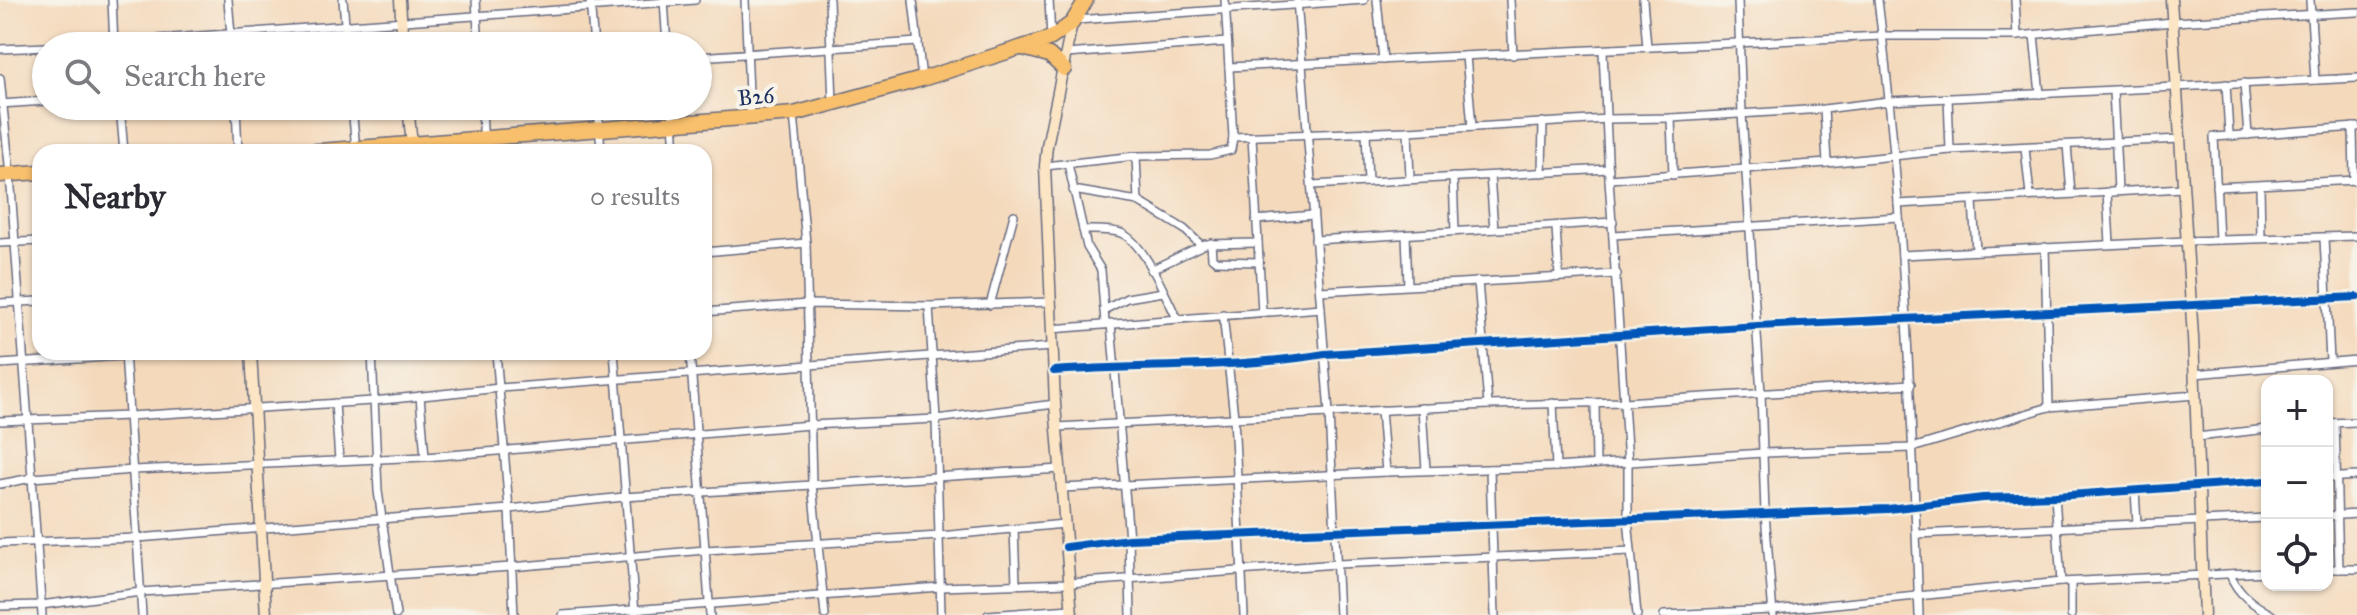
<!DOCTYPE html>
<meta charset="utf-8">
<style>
:root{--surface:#fff;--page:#f2f2f3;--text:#2b2b33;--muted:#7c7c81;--line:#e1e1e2}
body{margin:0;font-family:"IM FELL Great Primer",serif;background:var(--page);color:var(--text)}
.controls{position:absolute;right:24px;bottom:24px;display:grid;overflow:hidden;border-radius:16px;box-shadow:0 2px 6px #0004}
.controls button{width:72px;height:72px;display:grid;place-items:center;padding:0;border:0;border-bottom:2px solid var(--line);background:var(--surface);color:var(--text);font:40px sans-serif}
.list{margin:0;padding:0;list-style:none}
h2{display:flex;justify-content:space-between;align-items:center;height:104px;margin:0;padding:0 32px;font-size:34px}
h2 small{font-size:26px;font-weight:400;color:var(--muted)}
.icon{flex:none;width:44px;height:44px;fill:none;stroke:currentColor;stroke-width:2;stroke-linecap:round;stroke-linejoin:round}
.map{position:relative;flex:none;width:2357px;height:615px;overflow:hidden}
.search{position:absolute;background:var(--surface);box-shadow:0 2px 6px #0004;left:32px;top:32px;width:680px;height:88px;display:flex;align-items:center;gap:20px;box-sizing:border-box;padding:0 28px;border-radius:44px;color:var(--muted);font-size:30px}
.panel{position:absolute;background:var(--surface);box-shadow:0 2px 6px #0004;left:32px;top:144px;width:680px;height:216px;border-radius:24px}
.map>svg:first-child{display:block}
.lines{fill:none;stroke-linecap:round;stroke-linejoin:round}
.street-casing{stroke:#676a7f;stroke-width:10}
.secondary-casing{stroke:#676a7f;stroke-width:13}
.highway-casing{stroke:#676a7f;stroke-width:17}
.street{stroke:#fff;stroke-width:7}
.secondary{stroke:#fce5c4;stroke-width:10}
.highway{stroke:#f8bf6c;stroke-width:14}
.cycleway-casing{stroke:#f7f3e8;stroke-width:13}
.cycleway{stroke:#0057b8;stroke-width:8}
.labels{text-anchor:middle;stroke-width:8;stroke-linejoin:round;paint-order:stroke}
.street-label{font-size:22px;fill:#1b2f5e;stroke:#f7f3e8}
</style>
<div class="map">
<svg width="2357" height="615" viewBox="0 0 2357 615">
<rect width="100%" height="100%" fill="#f7f3e8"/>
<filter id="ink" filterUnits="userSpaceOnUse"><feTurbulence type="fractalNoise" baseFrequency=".0125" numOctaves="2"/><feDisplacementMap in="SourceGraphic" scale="16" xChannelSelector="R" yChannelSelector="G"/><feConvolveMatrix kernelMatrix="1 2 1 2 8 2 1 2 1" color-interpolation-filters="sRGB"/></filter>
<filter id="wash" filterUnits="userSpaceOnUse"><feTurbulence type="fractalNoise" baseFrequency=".006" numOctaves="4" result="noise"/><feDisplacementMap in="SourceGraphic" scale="32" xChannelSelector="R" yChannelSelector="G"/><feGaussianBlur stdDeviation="1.8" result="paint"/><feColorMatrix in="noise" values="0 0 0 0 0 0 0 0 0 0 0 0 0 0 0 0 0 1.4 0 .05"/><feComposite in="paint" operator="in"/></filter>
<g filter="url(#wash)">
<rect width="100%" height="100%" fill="#f4d9bb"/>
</g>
<g filter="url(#ink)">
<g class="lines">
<!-- street casing -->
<g class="street-casing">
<g id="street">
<path d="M112 0 114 46"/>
<path d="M228 0 232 46"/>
<path d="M343 0 347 46"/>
<path d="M476 0 479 46"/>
<path d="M590 0 594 46"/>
<path d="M664 0 667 46"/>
<path d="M745 0 750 117"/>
<path d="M829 0 833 103"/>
<path d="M913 0 922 79"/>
<path d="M1049 0 1051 38"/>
<path d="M1297 0 1329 413 1339 615"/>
<path d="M1377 0 1383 60"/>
<path d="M1510 0 1513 55"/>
<path d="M1643 0 1647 47"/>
<path d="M1738 0 1742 114 1761 393 1765 513 1773 615"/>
<path d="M1878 0C1903 204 1912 410 1919 615"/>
<path d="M2015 0 2017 36"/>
<path d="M2310 0 2315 80"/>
<path d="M1076 20 1364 0"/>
<path d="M2034 35 2040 94"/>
<path d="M60 46 695 0"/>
<path d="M0 49 46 47"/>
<path d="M1603 51 1609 179 1628 463V518L1637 615"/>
<path d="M1066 54 1227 42"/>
<path d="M1466 56 1472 127"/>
<path d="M698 57 918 42"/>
<path d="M1229 67 1882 36H2017L2173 22 2357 12"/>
<path d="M0 78 10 174 42 615"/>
<path d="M2244 83 2248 135"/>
<path d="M2226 84 2229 134"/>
<path d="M2113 91 2118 190"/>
<path d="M1948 98 1950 150"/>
<path d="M0 104 46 101"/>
<path d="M120 106 124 152"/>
<path d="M236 106 238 152"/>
<path d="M352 106 356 150"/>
<path d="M482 106 484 152"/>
<path d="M598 106 601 152"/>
<path d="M672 106 675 152"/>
<path d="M1824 109 1827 163"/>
<path d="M794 114 806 243 812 484 825 615"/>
<path d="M1671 118 1673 175"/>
<path d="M2353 127 2354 181"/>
<path d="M1408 131 1410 178"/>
<path d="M1366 132 1368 182"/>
<path d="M1233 137 1408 131 1608 119 1671 118 1824 109 1889 101 2357 78"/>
<path d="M1252 137 1262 312"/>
<path d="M2067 145 2071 193"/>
<path d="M2025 148 2030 195"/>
<path d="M1136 156 1138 201"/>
<path d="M1068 164 1087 247 1101 270 1105 323"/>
<path d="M1045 166 1136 156 1210 155 1231 150 1233 137 1225 0"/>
<path d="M1542 173 1543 122"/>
<path d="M1490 176 1494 229"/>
<path d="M1453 177 1455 231"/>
<path d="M1609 179 1827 163 1950 150 2181 139"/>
<path d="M1312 185 1609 169"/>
<path d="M2260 186 2261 238"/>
<path d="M2216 187 2357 180"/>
<path d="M1073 190 1138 201 1184 229 1201 245"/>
<path d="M2107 192 2110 244"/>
<path d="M1973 201 1976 251"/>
<path d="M1898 204 2183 188"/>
<path d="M1256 220 1313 215"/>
<path d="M1556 227 1559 277"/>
<path d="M1083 230C1095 230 1110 229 1121 233 1145 243 1165 296 1177 318"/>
<path d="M1406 235 1408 285"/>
<path d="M1613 235 1899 217"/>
<path d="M2324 238 2330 361"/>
<path d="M1315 240 1613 222"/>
<path d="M2219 240 2214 137 2357 127"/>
<path d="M0 243 40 241"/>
<path d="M1211 243 1212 258 1216 261 1259 262"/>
<path d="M2045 247 2049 407"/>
<path d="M704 252 806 243"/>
<path d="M1902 255 2186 241 2357 236"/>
<path d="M1151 270 1205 244 1258 243"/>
<path d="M1478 281 1488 405"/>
<path d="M1320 291 1617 274"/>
<path d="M0 303 40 301"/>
<path d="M990 305 1014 215"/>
<path d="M929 306 936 419 941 615"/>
<path d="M1104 310 1127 298 1163 292"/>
<path d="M704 312 808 304 929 306 1050 302"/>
<path d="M1223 314 1234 417 1244 615"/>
<path d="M1111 323 1129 539 1131 615"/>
<path d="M1051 329 1321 308"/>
<path d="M125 352 142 615"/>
<path d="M372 352 378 491 396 615"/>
<path d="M496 352 509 509 514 615"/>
<path d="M614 352 635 613"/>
<path d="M690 352 710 615"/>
<path d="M0 364 184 352"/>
<path d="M1054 371C1144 364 1236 369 1325 354L1758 326 2357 297"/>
<path d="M2194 374 2357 360"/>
<path d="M420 396 425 457"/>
<path d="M335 403 339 460"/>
<path d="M1553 403 1556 467"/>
<path d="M1595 403 1596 464"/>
<path d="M1422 408 1426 470"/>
<path d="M1381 410 1386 472"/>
<path d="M0 421 129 416 373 401 500 388 1052 347"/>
<path d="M2327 423 2357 422"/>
<path d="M2335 423 2339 569"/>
<path d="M1057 427 1488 405 1624 402 1911 384"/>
<path d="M2197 437 2267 429"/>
<path d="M1490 469 1495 615"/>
<path d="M2327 478 2357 476"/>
<path d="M0 484 32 478 133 470 425 457 810 425 936 419 1055 404"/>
<path d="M1062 488 1386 472 1556 467 1763 453 1912 448 2049 407 2195 395"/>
<path d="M2135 490 2137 524"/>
<path d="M2055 496 2061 582"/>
<path d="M2327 516 2357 514"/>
<path d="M1014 529 1016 583"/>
<path d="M1917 534 2267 518"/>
<path d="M0 543 137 538 509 509 624 497 1060 469"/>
<path d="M1066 547 1129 539 1888 509 1983 498 2055 496 2267 481"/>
<path d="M2327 569H2357"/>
<path d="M2230 574C2237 594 2254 605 2272 615"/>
<path d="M2071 582V615"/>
<path d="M0 606 41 605 141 592 511 567 705 550 940 536 1064 524"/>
<path d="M563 615 940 587 1069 583 1337 564 1631 551"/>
<path d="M988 615 1071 609"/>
<path d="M1664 615 1773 610 2061 582 2267 572"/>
</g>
</g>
<!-- secondary casing -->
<g class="secondary-casing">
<g id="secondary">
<path d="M400 0 403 46"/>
<path d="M2171 0 2193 337 2204 615"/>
<path d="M408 106 412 145"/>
<path d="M251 352 266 615"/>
<path d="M1072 615 1055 404 1045 166 1047 146 1072 23"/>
</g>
</g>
<!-- highway casing -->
<g class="highway-casing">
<g id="highway">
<path d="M1023 48 1049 55 1064 69"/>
<path d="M306 152 794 114 922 79 1051 38 1072 23 1086 0"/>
<path d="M0 175 40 172"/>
</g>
</g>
<!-- street -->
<use href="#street" class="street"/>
<!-- secondary -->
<use href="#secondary" class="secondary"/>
<!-- highway -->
<use href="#highway" class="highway"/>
<!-- cycleway casing -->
<g class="cycleway-casing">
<g id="cycleway">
<path d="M1054 371C1144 364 1236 369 1325 354L1758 326 2357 297"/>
<path d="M1066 547 1129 539 1888 509 1983 498 2055 496 2267 481"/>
</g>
</g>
<!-- cycleway -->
<use href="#cycleway" class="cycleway"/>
</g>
</g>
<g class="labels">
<!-- street labels -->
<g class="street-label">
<text transform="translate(756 96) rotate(-6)" y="8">B26</text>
</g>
</g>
</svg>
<div class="controls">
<button>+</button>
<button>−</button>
<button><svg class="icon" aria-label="locate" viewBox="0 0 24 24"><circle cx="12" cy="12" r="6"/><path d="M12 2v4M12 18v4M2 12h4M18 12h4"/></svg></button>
</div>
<div class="search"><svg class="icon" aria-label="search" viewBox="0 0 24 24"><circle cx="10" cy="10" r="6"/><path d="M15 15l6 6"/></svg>Search here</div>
<section class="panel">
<h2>Nearby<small>0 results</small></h2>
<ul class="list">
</ul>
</section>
</div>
